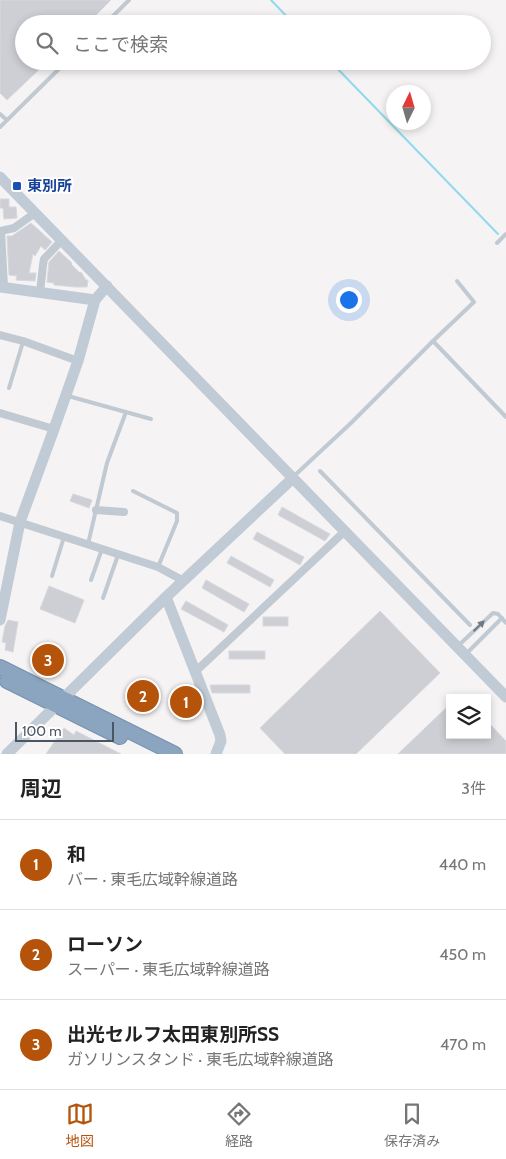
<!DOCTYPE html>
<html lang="ja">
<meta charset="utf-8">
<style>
:root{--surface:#fff;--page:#f6f6f6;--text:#222;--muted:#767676;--line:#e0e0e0;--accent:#b45309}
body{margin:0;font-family:Cabin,"Noto Sans JP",sans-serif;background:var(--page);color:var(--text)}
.controls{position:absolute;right:15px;bottom:15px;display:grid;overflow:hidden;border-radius:0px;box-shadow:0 2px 8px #0003}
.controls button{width:45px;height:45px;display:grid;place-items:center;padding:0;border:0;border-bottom:1px solid var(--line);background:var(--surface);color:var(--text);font:25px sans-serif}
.compass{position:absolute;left:386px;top:85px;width:45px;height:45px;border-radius:50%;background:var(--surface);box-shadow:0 2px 8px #0003;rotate:5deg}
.scale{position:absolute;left:15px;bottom:12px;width:99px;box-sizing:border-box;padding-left:5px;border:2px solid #4a5661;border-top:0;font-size:14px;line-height:18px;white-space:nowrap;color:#4a5661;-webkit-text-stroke:4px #fff;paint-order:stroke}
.you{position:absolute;left:348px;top:299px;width:18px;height:18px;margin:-12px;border:4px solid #fff;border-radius:50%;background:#1a73e8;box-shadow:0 0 0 8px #1a73e833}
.badge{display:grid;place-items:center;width:32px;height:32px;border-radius:50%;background:var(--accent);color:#fff;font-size:16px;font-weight:700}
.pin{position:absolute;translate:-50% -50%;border:2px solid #fff;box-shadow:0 1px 5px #0006}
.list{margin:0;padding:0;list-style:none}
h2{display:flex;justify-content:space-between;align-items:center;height:65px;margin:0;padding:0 20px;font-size:21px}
h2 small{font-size:16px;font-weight:400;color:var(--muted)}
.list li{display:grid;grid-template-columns:32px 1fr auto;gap:15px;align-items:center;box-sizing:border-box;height:90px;padding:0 20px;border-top:1px solid var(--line)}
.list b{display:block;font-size:19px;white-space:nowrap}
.list p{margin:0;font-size:16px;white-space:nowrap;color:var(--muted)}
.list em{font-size:16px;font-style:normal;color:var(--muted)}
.icon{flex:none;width:28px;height:28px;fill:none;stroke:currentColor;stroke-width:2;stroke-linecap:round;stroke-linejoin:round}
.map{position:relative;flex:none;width:506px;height:754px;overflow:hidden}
.search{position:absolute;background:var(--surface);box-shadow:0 2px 8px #0003;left:15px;right:15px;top:15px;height:55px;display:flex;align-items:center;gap:12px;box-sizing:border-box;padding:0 18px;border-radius:28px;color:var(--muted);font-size:19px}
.sheet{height:335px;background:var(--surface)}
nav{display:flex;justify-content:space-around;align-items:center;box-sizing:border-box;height:70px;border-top:1px solid var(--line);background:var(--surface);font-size:14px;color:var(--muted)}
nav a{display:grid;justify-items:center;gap:2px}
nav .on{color:var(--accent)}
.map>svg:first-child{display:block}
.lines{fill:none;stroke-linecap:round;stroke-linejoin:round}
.stream{stroke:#90daee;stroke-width:2}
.building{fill:#cdcfd5;stroke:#d7d9de}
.highway-casing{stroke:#7690ad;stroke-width:16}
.lane{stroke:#c1cad2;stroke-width:4}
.street{stroke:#c1cad2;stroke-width:8}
.secondary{stroke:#c1cbd6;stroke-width:11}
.highway{stroke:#8ba5c1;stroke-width:14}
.oneway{fill:#6e7983}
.transit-dot{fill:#1a4fb4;stroke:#fff;stroke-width:2}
.labels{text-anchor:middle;stroke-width:4;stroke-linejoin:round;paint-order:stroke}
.transit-label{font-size:15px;font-weight:bold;fill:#164399;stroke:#fff;text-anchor:start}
</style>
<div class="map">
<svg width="506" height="754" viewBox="0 0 506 754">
<rect width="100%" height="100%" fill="#f5f3f3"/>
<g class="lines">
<!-- stream -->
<g class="stream">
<path d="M271 0 294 24"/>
<path d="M330 61 498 234"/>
</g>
</g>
<!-- building -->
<g class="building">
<path d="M0 0H111L87 24H24V61H48L7 100 0 93Z"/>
<path d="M0 199H9V207H16L17 218 4 219 3 208H0Z"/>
<path d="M31 223 52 242 45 250 41 246 35 256 33 254 29 273H36L35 281 16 280 17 276 9 275 7 236H12Z"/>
<path d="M59 251 72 263 71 264 80 273 81 272 86 280H88L87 287H75L54 285V283L47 282 49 262Z"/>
<path d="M73 494 92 500 89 508 70 501Z"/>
<path d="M282 507 330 534 325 541 278 515Z"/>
<path d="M257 532 304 557 300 565 253 539Z"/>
<path d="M231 556 274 580 270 587 227 563Z"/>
<path d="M206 580 249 604 244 612 202 588Z"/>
<path d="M49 586 84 600 75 623 40 609Z"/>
<path d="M186 601 228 625 224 632 181 609Z"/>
<path d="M380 611 440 673 356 754H285L260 728Z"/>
<rect x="263" y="617" width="25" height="9"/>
<path d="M8 620 18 622 13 652 5 650 6 643 2 642 5 626Z"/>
<path d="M34 648 53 658 50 665 31 655Z"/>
<rect x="229" y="651" width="36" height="8"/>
<path d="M210 685H250V693H212Z"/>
<path d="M186 688 190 691 181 703 177 700Z"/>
<path d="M450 704V735H487V721L506 741V754H398Z"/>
<path d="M64 728 74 735 76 731 121 754H46Z"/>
</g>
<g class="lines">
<!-- highway casing -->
<g class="highway-casing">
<g id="highway">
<path d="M0 667 175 754"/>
<path d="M7 681 120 737"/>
</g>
</g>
<!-- lane -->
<g class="lane">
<path d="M105 24 129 0"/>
<path d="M0 114 7 120"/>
<path d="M0 127 67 61"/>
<path d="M497 243 506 234"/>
<path d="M433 341 506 417"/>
<path d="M9 388 23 342"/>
<path d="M68 396 151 419"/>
<path d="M320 471 470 625"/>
<path d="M294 476 351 423 433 341 474 302 457 281"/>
<path d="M133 491 177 513V521L158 567"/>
<path d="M88 544 107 463 126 412"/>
<path d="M52 576 64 537"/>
<path d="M91 580 102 549"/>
<path d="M103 598 118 555"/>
<path d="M459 645 493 613 498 614 506 623"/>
<path d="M466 654 502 618"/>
</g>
<!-- street -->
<g class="street">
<path d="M0 231 14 228 35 213"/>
<path d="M1 231 4 287"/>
<path d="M40 292 43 265 44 259 62 240"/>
<path d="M0 335 23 341 78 361"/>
<path d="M0 413 54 429"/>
<path d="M96 510 124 512"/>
<path d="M0 516 158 567 184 581"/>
<path d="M195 672 345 531"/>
</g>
<!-- secondary -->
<g class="secondary">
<path d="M0 177 506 697"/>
<path d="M0 287 95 300"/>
<path d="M166 597 220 735 221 741 216 754"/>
<path d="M0 620 20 522 54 429 78 361 95 300 107 286"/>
<path d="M7 754 166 597 293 478"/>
</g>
<!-- highway -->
<use href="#highway" class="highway"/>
</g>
<!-- one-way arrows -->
<defs><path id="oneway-solid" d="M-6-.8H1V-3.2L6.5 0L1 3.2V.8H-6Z" transform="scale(1.25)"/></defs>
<use class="oneway" href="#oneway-solid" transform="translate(479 626) rotate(-44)"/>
<!-- markers -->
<rect class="transit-dot" x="12" y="181" width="10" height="10" rx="2.5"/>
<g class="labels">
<!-- transit labels -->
<g class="transit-label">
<text x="27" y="191">東別所</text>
</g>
</g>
</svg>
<div class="controls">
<button><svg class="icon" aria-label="layers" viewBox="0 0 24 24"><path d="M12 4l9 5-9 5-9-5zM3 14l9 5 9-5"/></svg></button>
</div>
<svg class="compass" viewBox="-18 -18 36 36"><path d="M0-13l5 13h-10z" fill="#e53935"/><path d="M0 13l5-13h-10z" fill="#767676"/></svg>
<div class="scale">100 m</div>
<div class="you"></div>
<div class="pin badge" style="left:186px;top:702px">1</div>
<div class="pin badge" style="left:143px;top:696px">2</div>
<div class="pin badge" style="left:48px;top:660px">3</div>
<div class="search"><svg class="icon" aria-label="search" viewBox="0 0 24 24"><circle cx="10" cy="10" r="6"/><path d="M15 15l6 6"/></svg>ここで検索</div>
</div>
<section class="sheet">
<h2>周辺<small>3件</small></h2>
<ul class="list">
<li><span class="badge">1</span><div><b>和</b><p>バー · 東毛広域幹線道路</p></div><em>440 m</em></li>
<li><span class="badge">2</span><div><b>ローソン</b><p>スーパー · 東毛広域幹線道路</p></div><em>450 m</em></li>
<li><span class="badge">3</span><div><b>出光セルフ太田東別所SS</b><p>ガソリンスタンド · 東毛広域幹線道路</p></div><em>470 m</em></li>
</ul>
</section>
<nav>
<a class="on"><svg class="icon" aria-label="map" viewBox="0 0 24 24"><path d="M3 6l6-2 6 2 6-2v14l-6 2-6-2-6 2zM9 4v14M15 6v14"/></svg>地図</a>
<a><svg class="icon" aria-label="directions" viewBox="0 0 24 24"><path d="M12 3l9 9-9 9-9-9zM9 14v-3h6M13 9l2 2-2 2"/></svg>経路</a>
<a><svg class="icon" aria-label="saved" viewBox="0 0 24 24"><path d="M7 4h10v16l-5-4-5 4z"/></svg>保存済み</a>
</nav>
